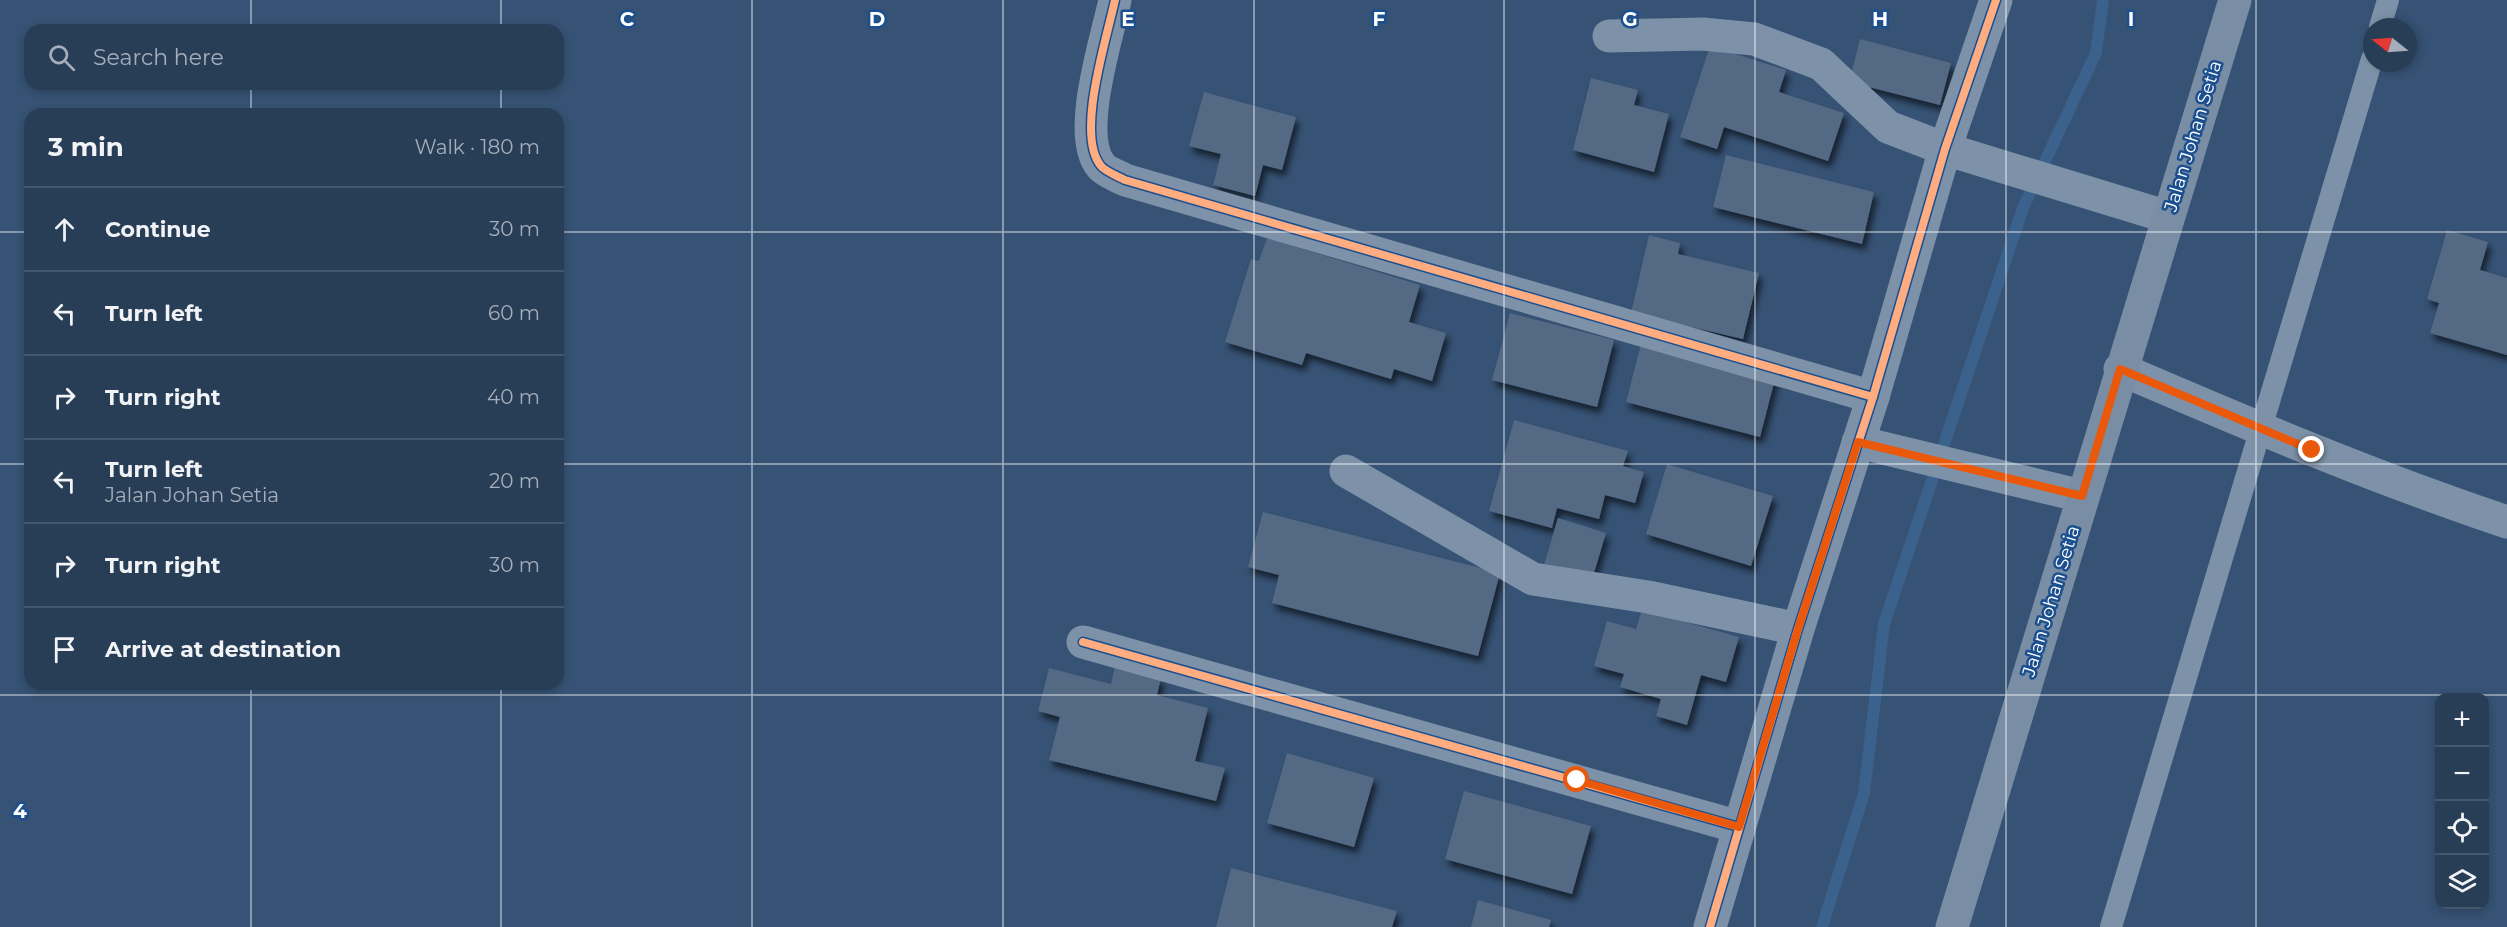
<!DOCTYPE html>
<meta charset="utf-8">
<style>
:root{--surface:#283e57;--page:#30455d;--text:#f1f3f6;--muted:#a5aeba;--line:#44576d}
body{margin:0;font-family:Montserrat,sans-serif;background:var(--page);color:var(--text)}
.controls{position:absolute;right:18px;bottom:18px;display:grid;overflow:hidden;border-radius:12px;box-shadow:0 3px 9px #0003}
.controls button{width:54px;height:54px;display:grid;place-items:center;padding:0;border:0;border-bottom:2px solid var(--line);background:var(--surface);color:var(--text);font:30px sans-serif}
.compass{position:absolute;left:2363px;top:18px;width:54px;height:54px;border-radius:50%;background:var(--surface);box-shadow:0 3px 9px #0003;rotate:287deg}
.stop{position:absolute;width:18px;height:18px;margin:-14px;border:4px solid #ea580c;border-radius:50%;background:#fff}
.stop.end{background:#ea580c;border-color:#fff;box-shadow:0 2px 6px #0008}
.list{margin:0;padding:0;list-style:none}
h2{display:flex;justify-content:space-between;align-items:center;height:78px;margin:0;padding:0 24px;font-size:26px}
h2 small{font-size:20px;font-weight:400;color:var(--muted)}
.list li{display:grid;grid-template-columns:39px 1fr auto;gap:18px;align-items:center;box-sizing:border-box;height:84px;padding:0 24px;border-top:2px solid var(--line)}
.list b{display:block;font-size:22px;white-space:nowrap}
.list p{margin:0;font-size:20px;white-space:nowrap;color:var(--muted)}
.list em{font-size:20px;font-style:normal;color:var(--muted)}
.icon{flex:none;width:33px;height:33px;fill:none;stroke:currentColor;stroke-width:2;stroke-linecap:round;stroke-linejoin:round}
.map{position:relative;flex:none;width:2507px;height:927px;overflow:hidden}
.search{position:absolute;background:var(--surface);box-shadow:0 3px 9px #0003;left:24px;top:24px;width:540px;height:66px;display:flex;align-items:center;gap:15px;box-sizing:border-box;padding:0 21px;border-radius:18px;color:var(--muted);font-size:22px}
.panel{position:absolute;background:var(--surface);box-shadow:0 3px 9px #0003;left:24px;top:108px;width:540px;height:582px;border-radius:18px}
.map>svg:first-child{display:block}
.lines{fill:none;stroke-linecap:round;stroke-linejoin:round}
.stream{stroke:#3b618d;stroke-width:12}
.building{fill:#526984;filter:url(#shadow)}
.lane{stroke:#7d92a8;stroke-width:22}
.street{stroke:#7d92a8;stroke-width:33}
.secondary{stroke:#798da4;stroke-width:33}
.cycleway-casing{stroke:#1b4f8f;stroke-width:11}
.cycleway{stroke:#ffac80;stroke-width:8}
.route{stroke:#ea580c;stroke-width:8}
.grid{fill:none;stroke:#fff;stroke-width:1.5;stroke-opacity:0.55}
.labels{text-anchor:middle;stroke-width:5;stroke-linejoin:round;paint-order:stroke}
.street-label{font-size:18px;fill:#fff;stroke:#1b4f8f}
.grid-label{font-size:20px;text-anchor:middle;font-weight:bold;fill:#fff;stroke:#1b4f8f;stroke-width:5;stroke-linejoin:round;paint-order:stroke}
</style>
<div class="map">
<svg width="2507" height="927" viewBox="0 0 2507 927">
<defs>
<filter id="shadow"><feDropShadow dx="3.5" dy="6" stdDeviation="3" flood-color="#0009"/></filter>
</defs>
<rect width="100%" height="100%" fill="#365274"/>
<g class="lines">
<!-- stream -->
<path class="stream" d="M1822 927 1864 793 1884 624 2023 208 2096 53 2103 0"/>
</g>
<!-- building -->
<g class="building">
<path d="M1860 39 1951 63 1940 105 1849 82Z"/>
<path d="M1710 46 1786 70 1779 92 1844 113 1828 161 1724 127 1717 149 1680 137Z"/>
<path d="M1591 78 1638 90 1634 105 1669 114 1654 172 1573 150Z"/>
<path d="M1204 92 1296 117 1282 170 1263 165 1255 196 1213 185 1221 154 1189 146Z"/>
<path d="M1726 155 1874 192 1862 244 1713 207Z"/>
<path d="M2447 230 2488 242 2480 270 2507 278V355L2430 333 2439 303 2427 299Z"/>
<path d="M1649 235 1680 243 1678 254 1759 273 1743 339 1631 313Z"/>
<path d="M1267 238 1420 285 1409 322 1446 333 1432 381 1394 369 1391 379 1306 353 1302 365 1225 342 1251 259 1259 261Z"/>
<path d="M1510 313 1614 340 1597 407 1492 380Z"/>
<path d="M1642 340 1776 375 1760 437 1626 402Z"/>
<path d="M1514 420 1628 451 1623 466 1644 472 1635 503 1605 495 1599 519 1557 508 1552 528 1489 511Z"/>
<path d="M1667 464 1773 496 1751 566 1646 534Z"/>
<path d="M1263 512 1500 573 1478 656 1272 603 1279 575 1248 567Z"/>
<path d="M1558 518 1606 533 1591 583 1543 568Z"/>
<path d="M1642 610 1739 637 1726 682 1701 675 1687 725 1656 716 1661 699 1620 687 1624 674 1594 666 1607 621 1636 629Z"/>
<path d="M1115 666 1161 678 1157 695 1208 708 1195 761 1225 768 1216 801 1049 760 1060 717 1038 711 1049 668 1111 684Z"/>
<path d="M1287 753 1374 778 1354 847 1267 823Z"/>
<path d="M1464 791 1591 826 1572 894 1445 859Z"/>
<path d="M1231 868 1397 911 1392 927H1216Z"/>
<path d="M1478 900 1551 920 1549 927H1471Z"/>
</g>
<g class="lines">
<!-- lane -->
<g class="lane">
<path d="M2380 27 2388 0"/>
<path d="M2111 927 2372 59"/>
</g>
<!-- street -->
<g class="street">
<path d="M1115 0C1107 38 1075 135 1101 166 1106 172 1118 176 1125 180L1873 397"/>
<path d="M1609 36 1703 34 1754 39 1821 64 1888 127 1945 149 2168 217"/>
<path d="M2120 369C2248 424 2375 478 2507 522"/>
<path d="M1858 442 2082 496"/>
<path d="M1346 471 1533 579 1648 597 1798 629"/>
<path d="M1083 642 1739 827"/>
<path d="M1710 927 1798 629 1873 397 1945 149 1996 0"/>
</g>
<!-- secondary -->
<path class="secondary" d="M1952 927 2235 0"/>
<!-- cycleway casing -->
<g class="cycleway-casing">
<g id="cycleway">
<path d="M1115 0C1107 38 1075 135 1101 166 1106 172 1118 176 1125 180L1873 397"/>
<path d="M1083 642 1739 827"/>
<path d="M1710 927 1798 629 1873 397 1945 149 1996 0"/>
</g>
</g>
<!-- cycleway -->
<use href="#cycleway" class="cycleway"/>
</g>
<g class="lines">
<!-- route -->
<path class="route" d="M1577 780 1739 827 1798 629 1858 442 2082 496 2120 369 2312 450"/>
</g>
<!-- grid -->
<path class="grid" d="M251 0V30M501 0V30M752 0V927M1003 0V927M1254 0V927M1504 0V927M1755 0V927M2006 0V927M2256 0V927M251 84V114M501 84V114M0 232H30M558 232H2507M0 464H30M558 464H2507M251 684V927M501 684V927M0 695H2507"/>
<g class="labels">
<!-- street labels -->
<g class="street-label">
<text transform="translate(2193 136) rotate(-73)" y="6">Jalan Johan Setia</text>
<text transform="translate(2051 601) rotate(-73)" y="6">Jalan Johan Setia</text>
</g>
</g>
<g class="grid-label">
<text x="627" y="26">C</text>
<text x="877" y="26">D</text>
<text x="1128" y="26">E</text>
<text x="1379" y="26">F</text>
<text x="1630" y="26">G</text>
<text x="1880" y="26">H</text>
<text x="2131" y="26">I</text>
<text x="20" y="818">4</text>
</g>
</svg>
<div class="controls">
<button>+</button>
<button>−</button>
<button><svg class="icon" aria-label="locate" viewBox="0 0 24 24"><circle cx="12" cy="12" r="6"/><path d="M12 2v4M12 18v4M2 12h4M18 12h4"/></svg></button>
<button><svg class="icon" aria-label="layers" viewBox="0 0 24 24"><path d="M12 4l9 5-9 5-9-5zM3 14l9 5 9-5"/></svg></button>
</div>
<svg class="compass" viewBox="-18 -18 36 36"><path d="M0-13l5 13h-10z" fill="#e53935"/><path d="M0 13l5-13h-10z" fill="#a5aeba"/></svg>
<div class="stop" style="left:1577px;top:780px"></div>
<div class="stop end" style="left:2312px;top:450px"></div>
<div class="search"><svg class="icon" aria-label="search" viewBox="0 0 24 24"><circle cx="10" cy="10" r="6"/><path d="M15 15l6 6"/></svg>Search here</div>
<section class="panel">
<h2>3 min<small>Walk · 180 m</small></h2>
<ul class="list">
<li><svg class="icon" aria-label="ahead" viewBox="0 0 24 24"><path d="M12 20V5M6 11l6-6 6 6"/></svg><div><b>Continue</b></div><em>30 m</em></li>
<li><svg class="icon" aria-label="left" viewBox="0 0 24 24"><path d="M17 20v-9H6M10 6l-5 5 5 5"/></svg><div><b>Turn left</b></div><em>60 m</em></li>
<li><svg class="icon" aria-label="right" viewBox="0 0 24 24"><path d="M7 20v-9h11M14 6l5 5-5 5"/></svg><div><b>Turn right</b></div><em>40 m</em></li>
<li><svg class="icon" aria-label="left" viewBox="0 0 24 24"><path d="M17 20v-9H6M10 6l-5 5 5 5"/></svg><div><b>Turn left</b><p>Jalan Johan Setia</p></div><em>20 m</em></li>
<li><svg class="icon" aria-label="right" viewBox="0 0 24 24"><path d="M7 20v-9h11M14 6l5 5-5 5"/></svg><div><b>Turn right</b></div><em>30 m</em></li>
<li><svg class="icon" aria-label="arrive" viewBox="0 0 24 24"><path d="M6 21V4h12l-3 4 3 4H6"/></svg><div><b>Arrive at destination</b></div></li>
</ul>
</section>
</div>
